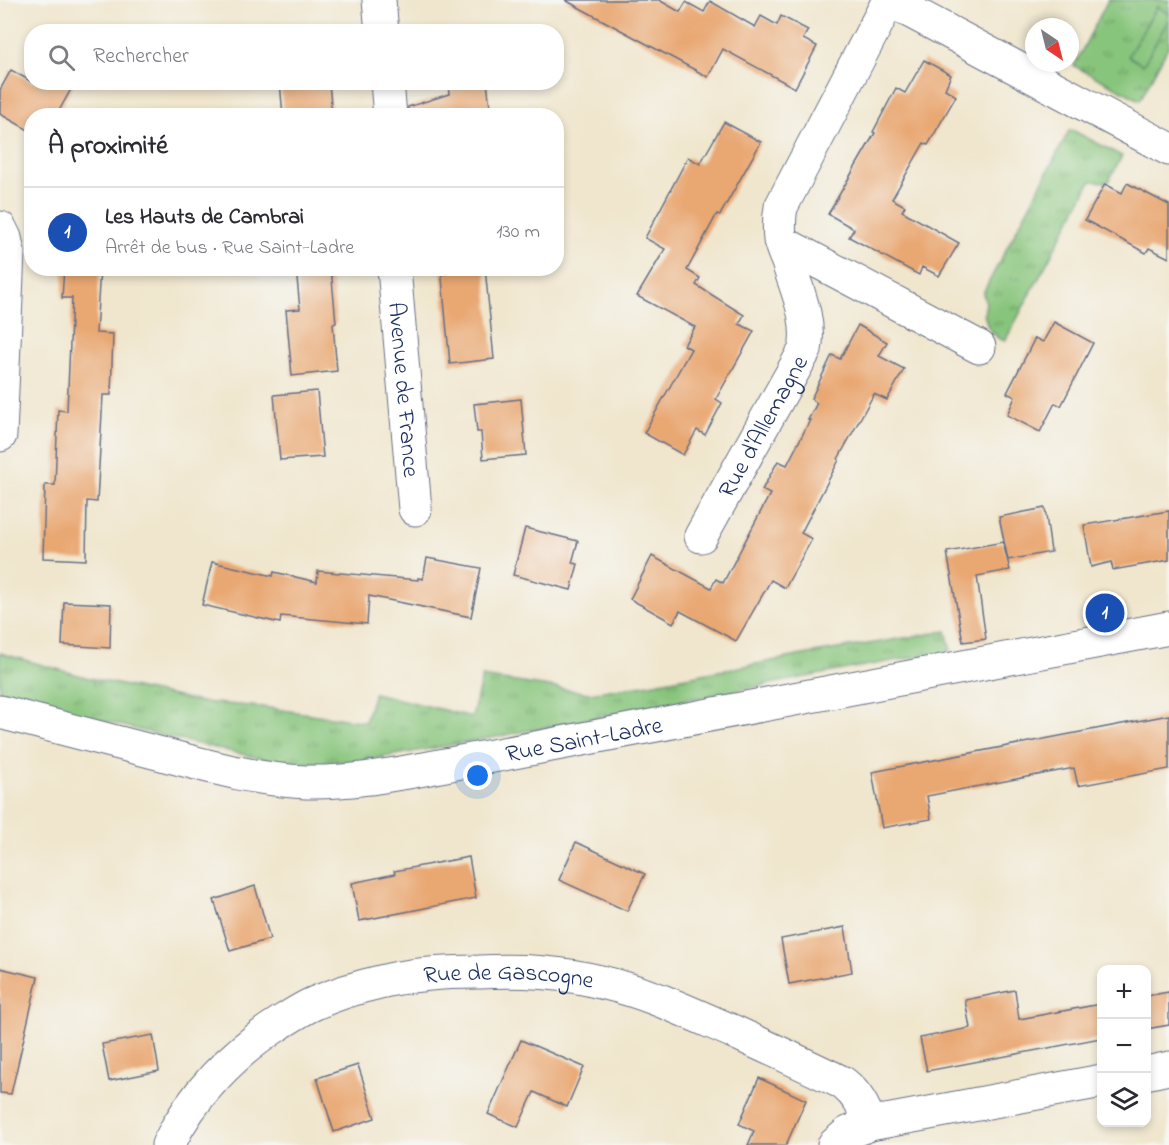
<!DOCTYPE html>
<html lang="fr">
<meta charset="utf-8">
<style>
:root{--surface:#fff;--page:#f2f2f3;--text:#2b2b33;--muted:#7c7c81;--line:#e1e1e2;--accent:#2563eb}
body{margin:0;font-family:"Indie Flower",sans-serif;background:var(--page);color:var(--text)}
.controls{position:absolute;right:18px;bottom:18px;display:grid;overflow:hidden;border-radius:12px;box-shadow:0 3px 9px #0003}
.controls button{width:54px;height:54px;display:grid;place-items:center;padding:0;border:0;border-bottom:2px solid var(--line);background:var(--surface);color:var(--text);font:30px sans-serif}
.compass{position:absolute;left:1025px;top:18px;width:54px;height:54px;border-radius:50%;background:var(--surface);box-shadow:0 3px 9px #0003;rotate:145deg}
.you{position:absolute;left:478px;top:776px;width:21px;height:21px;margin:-15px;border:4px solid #fff;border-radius:50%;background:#1a73e8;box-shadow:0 0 0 9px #1a73e833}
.badge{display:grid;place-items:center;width:39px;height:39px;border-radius:50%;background:var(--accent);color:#fff;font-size:20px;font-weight:700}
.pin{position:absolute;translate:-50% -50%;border:3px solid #fff;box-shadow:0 2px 6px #0006}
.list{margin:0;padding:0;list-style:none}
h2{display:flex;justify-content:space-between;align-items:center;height:78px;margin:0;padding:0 24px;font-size:26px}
h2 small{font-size:20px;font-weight:400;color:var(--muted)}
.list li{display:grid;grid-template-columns:39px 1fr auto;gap:18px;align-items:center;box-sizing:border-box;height:90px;padding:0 24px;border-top:2px solid var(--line)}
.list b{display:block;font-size:22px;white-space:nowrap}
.list p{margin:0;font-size:20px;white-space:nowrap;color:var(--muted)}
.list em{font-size:20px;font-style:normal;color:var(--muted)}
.icon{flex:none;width:33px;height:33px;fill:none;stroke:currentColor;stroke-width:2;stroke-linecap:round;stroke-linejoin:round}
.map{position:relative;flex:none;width:1169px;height:1145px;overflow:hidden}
.search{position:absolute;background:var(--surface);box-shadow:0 3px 9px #0003;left:24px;top:24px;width:540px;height:66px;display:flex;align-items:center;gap:15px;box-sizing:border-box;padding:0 21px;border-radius:24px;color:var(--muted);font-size:22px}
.panel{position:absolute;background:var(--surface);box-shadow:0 3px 9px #0003;left:24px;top:108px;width:540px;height:168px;border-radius:24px}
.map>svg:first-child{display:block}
.grass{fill:url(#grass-tufts);stroke:#527a6c;stroke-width:1.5}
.park{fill:#88c57b;stroke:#527a6c;stroke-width:1.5}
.building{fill:#e9a772}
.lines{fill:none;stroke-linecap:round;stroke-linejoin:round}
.minor-casing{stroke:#666f85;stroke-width:35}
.tertiary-casing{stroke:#666f85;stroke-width:35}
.minor{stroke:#fff;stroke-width:33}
.tertiary{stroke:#fff;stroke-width:33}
.labels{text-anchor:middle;stroke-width:5;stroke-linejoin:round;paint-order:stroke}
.street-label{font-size:24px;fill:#1b2f5e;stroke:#f6f6f2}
</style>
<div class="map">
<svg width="1169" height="1145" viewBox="0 0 1169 1145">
<defs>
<pattern id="grass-tufts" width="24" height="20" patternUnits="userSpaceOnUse" patternTransform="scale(1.5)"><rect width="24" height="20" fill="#88c57b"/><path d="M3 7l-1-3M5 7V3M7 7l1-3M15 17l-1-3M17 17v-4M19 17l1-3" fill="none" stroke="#6ea068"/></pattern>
</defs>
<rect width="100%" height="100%" fill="#f6f6f2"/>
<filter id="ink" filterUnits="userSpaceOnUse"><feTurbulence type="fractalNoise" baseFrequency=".0167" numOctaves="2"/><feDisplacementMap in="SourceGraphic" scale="12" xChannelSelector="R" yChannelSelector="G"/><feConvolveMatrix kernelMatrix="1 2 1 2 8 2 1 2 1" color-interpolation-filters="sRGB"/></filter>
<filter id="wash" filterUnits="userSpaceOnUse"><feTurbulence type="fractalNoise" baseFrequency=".008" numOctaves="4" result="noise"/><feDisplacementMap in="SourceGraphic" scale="24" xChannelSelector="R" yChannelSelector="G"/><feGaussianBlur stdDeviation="1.35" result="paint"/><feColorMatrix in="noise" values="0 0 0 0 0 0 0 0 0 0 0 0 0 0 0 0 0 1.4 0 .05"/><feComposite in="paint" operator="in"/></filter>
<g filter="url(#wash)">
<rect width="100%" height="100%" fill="#f0e6cd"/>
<!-- grass -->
<g class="grass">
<path d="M1108 0H1169V45L1140 100 1074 66Z"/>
<path d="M1072 130 1122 156 1108 182 1091 181 1005 341 998 338 988 327 984 314 986 303 983 293 1069 131Z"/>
<path d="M946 631 951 651 858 667 485 739 361 761 300 763 263 759 155 734 0 694V653L89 678 201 702 262 707 365 722 374 693 472 717 482 677 589 693 644 685 814 653Z"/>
</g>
<!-- park -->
<path class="park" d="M1157 7 1169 14V19L1143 65 1128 56Z"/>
<g id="blocks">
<!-- building -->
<g class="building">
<path d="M565 0H659L680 12 686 2 704 12 710 1 755 27 761 16 777 25 781 16 808 30 803 39 817 46 795 88 723 49 708 77Z"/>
<path d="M924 60 951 75 945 89 956 96 928 145 924 143 892 199 905 206 902 211 959 243 939 276 922 267 919 275 849 237 854 229 828 214 875 133 873 132 896 88 905 93Z"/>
<path d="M11 70 32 82H75L56 116H32V132L0 114V90Z"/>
<path d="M280 82H329L332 116H283Z"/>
<path d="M448 82H487L491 116H409L408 107 449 94Z"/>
<path d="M724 122 761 142 720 215 717 214 687 270 700 278 696 285 744 315 739 324 754 331 716 399 722 403 705 435 697 430 683 455 644 433 691 349 684 345 695 327 637 296 665 249 645 238 688 157 700 164Z"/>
<path d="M1127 183 1169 205V258L1149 248 1146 253 1085 220 1105 184 1122 193Z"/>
<path d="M64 268H100L96 333 113 334 111 395H103L97 502 87 501 86 560 43 558 45 485H55L58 410 67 411 72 298H62Z"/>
<path d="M296 268H331L336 323 333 324 337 371 292 376 286 310 300 309Z"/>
<path d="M441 268H485L494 359 450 364Z"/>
<path d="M1054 322 1093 343 1061 406 1055 403 1040 432 1007 415 1015 397 1007 393 1035 338 1043 342Z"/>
<path d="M858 325 887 342 879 356 904 369 887 400 874 394 838 459 839 460 801 533 812 539 785 588 771 580 736 641 680 611 673 623 630 599 652 556 711 588 716 579 723 583 770 494 762 490 778 461 787 465 810 420H808L817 403 811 399 832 355 840 359Z"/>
<path d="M317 391 323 457 280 460 274 395Z"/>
<path d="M521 399 526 455 483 459 481 432H477L474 404Z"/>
<path d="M1045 508 1051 552 1008 560 999 517Z"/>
<path d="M1169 511V560L1113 570 1111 562 1091 567 1084 525Z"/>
<path d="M525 528 578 541 572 563 578 564 571 590 513 575Z"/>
<path d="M1003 542 1010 570 977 576 986 639 963 642 947 552Z"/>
<path d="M427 558 481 568 471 617 369 596 367 624 281 616 280 623 202 605 212 562 273 576 274 572 317 582 318 571 418 580V578L423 579Z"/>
<path d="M64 602 111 604 110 648 62 645Z"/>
<path d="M1169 715V769L1078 786 1074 768 927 796 931 819 882 828 872 772Z"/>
<path d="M576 842 645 874 627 911 559 880Z"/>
<path d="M469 857 476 898 359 921 352 883 395 874 394 871Z"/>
<path d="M255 886 270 939 230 951 214 900Z"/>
<path d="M845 927 852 972 789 984 781 939Z"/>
<path d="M0 968 38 977 11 1094 0 1093Z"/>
<path d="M1015 990 1019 1019 1101 1004V1038L927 1071 920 1038 970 1028 965 1000Z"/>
<path d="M1169 992V1025L1146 1029V996Z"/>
<path d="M153 1035 159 1071 109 1081 102 1044Z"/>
<path d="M521 1040 584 1067 567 1107 534 1092 518 1127 488 1114Z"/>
<path d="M358 1065 375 1118 334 1132 317 1078Z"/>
<path d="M759 1078 806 1100 786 1145H748L754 1131 739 1124Z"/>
</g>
</g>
</g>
<g filter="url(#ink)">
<use href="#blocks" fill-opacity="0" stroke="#666f85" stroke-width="1.5"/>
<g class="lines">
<!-- minor casing -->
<g class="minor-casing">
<g id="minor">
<path d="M379 0 382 32"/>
<path d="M889 0 1169 149"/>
<path d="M387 82 390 116"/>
<path d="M0 228 5 238 8 252 0 435"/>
<path d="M781 242 979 347"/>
<path id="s1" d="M394 268 415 509"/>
<path id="s2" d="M701 536 805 350C811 319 797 291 788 262 785 255 782 248 780 240 779 229 779 218 781 207L889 0"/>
<path d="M1146 1073 1169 1068"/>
<path id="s3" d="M168 1145C192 1095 233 1053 280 1023 291 1016 303 1008 315 1003 336 994 358 987 380 982 412 974 446 972 479 972 523 970 562 972 605 983 649 993 690 1013 732 1031 769 1048 806 1065 843 1083 857 1094 864 1107 870 1124"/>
<path d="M834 1145 848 1133 870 1124 1102 1081"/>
</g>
</g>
<!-- tertiary casing -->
<g class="tertiary-casing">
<g id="tertiary">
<path id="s4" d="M0 712C51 725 103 739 154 752 204 765 254 780 306 782 346 783 386 776 424 769L1169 628"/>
</g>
</g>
<!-- minor -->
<use href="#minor" class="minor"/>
<!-- tertiary -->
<use href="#tertiary" class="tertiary"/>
</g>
</g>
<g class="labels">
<!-- street labels -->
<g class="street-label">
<text dy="8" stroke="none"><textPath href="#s1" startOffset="122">Avenue de France</textPath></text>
<text dy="8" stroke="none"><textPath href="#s2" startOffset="126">Rue d'Allemagne</textPath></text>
<text dy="8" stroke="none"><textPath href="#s4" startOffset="596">Rue Saint-Ladre</textPath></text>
<text dy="8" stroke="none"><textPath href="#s3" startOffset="406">Rue de Gascogne</textPath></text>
</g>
</g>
</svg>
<div class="controls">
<button>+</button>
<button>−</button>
<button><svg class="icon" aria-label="layers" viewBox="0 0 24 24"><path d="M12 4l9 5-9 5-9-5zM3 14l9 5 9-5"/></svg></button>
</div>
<svg class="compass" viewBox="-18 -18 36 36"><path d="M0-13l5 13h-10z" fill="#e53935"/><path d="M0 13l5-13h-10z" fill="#7c7c81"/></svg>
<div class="you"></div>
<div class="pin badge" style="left:1105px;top:613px;background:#1a4fb4">1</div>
<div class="search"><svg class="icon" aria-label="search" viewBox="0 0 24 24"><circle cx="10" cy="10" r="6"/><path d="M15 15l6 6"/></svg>Rechercher</div>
<section class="panel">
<h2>À proximité<small></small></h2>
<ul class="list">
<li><span class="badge" style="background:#1a4fb4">1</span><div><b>Les Hauts de Cambrai</b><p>Arrêt de bus · Rue Saint-Ladre</p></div><em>130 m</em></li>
</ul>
</section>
</div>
